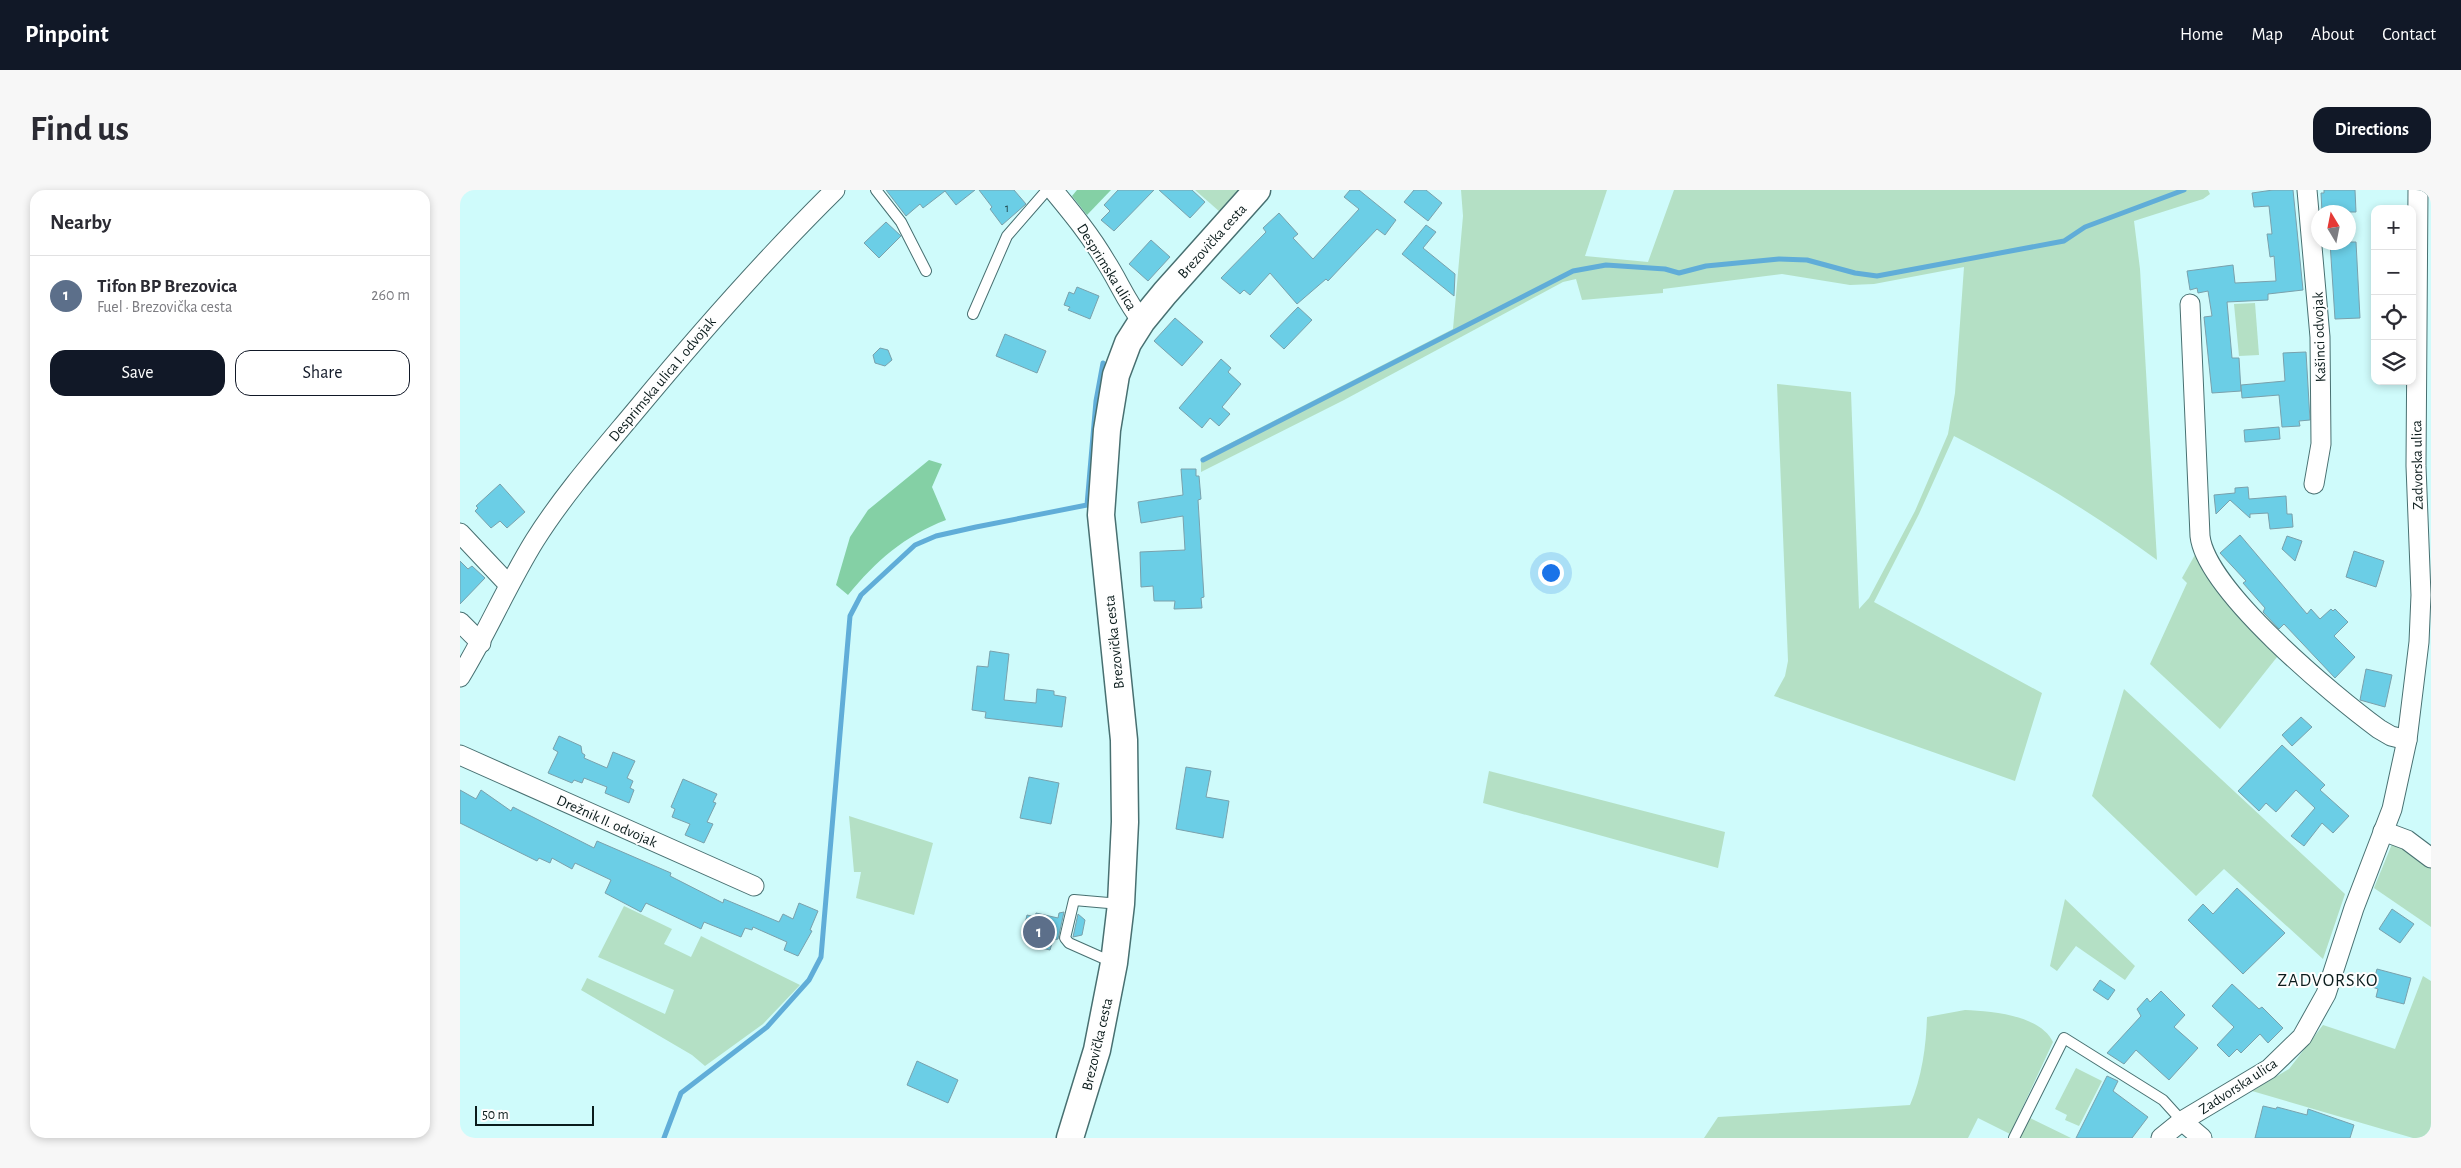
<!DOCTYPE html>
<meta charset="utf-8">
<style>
:root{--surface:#fff;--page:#f7f7f7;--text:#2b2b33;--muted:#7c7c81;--line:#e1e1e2;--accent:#111827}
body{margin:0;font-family:"Alegreya Sans",sans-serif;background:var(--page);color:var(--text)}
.controls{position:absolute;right:15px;top:15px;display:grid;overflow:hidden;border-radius:10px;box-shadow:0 2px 8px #0003}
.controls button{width:45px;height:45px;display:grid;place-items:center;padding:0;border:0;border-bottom:1px solid var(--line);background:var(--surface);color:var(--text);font:25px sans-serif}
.compass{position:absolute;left:1851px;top:15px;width:45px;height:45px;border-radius:50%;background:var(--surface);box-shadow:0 2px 8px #0003;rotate:350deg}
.scale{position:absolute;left:15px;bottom:12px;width:119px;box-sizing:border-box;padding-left:5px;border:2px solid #0a1b1b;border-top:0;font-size:14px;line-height:18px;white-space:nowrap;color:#0a1b1b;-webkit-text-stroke:4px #fefefe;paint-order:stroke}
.you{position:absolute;left:1090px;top:382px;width:18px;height:18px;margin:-12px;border:4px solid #fff;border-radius:50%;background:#1a73e8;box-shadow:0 0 0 8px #1a73e833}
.badge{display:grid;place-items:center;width:32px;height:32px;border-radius:50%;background:var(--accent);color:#fff;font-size:16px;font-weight:700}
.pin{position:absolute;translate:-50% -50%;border:2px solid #fff;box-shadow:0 1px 5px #0006}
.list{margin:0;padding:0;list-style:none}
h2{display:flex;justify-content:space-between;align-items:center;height:65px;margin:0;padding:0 20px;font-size:21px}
h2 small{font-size:16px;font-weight:400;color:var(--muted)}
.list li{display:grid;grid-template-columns:32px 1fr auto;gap:15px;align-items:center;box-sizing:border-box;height:80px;padding:0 20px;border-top:1px solid var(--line)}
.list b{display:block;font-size:19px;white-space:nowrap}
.list p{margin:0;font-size:16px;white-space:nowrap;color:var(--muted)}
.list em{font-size:16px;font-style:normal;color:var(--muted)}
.actions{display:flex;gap:10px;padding:15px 20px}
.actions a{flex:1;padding:11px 0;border:1px solid var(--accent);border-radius:15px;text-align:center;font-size:18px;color:var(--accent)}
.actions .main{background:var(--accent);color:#fff}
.icon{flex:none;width:28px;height:28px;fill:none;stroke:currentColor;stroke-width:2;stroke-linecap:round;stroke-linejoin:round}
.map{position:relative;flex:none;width:1971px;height:948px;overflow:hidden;border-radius:15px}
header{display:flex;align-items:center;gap:30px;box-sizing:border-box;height:70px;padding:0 25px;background:var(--accent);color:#fff}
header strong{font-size:24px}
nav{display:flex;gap:28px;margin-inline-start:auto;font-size:18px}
.intro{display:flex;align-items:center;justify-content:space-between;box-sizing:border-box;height:120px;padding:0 30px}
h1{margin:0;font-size:35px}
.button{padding:12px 22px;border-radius:15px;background:var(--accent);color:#fff;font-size:18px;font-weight:700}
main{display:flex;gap:30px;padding:0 30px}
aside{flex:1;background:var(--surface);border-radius:15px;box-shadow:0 2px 8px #0003}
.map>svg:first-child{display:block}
.green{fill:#b4e0c5}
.forest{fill:#84d0a5}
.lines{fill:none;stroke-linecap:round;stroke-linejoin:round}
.stream{stroke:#60add8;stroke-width:5}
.building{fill:#6bcee6;stroke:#7aa1ac}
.service-casing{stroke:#487071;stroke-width:12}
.minor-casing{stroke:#487071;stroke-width:21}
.secondary-casing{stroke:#487071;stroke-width:29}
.service{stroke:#fff;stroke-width:10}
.minor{stroke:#fff;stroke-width:19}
.secondary{stroke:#fff;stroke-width:26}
.labels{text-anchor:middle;stroke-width:4;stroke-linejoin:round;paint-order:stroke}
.number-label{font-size:12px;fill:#22484e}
.street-label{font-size:15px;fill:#0a1b1b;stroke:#fefefe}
.quarter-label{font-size:18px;letter-spacing:1px;fill:#0a1b1b;stroke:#fefefe}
</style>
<header>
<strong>Pinpoint</strong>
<nav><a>Home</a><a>Map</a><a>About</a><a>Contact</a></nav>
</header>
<div class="intro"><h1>Find us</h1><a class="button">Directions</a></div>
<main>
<aside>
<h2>Nearby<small></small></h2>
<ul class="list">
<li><span class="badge" style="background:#5c6f8a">1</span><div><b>Tifon BP Brezovica</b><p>Fuel · Brezovička cesta</p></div><em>260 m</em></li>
</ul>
<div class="actions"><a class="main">Save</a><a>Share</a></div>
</aside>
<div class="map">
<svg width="1971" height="948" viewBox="0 0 1971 948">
<rect width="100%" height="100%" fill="#cffbfb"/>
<!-- green -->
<g class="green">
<path d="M735 0H779L760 22Z"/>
<path d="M1001 0H1147L1125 66 1188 72 1214 0H1748L1750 4 1743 9 1674 31 1680 79 1697 370C1633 323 1565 282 1494 246L1459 324 1414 412 1582 503 1555 591 1314 506 1325 486 1328 471 1317 194 1391 202 1399 419 1409 408 1455 321 1488 244 1495 203 1504 77 1414 94 1390 95 1322 84 1203 99V103L1122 110 1116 89 1103 92 884 210 741 282V268L993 139 1003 26Z"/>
<path d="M1795 113 1799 165 1779 166 1774 114Z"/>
<path d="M1736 363 1821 462 1760 539 1690 474 1727 393 1722 388Z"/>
<path d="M1664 499 1885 704 1863 769 1764 679 1736 706 1632 606Z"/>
<path d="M1029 581 1265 642 1258 678 1023 613Z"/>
<path d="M389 626 473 653 454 725 396 708 401 682H394Z"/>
<path d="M1934 649 1971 674V737L1914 698Z"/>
<path d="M1605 709 1675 776 1665 790 1616 756 1597 781 1590 776Z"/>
<path d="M164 716 212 739 204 754 231 767 241 746 340 795 303 834 245 876 232 865 121 800 127 788 205 824 214 800 138 767Z"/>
<path d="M1963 786 1971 791V948H1953L1792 901 1829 879 1863 835 1935 859Z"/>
<path d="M1505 820C1531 821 1580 825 1593 852L1550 944 1518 928 1508 948H1244L1258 927 1450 915C1462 887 1466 857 1467 827Z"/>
<path d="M1616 878 1642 891 1619 936 1605 930 1607 925 1595 919Z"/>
<path d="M1570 928 1611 948H1560Z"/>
</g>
<!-- forest -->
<g class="forest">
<path d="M617 0H651L627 25 612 6Z"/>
<path d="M469 270 482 274 472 297 486 330C444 346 416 371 388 405L376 395 390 347 408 320Z"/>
</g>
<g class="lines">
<!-- stream -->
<g class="stream">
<path d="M743 270 1113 81 1146 75 1205 79 1219 83 1246 76 1319 69 1347 70 1395 83 1417 86 1604 51 1625 37 1724 0"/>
<path d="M204 948 221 903 307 837 349 790 361 767 390 426 401 405 455 355 476 346 516 337 627 315 636 211 643 173"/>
</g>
</g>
<!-- building -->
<g class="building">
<path d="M426 0H515L496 15 485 1 463 18 460 14 446 26Z"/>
<path d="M519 0H554L566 14 542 35 530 19 532 17Z"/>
<path d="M658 0H694L654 41 641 30 650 21 644 15Z"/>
<path d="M699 0H732L745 12 730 28Z"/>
<path d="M890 0H899L936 30 925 45 917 39 868 91 866 89 837 114 810 83 790 105 784 100 780 104 761 88 806 42 803 38 819 23 838 44 833 48 853 69 899 19 884 7Z"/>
<path d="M954 0H966L982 13 968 31 944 12Z"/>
<path d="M1813 0H1833L1843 100 1808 104V110L1767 112 1772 168H1779L1781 201 1752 203 1744 127 1752 126 1748 101 1738 103 1737 98 1730 100 1727 81 1773 75 1775 93 1816 91 1814 66 1810 67 1807 44H1812L1809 16 1794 17 1792 3Z"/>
<path d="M1864 0H1895L1896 22H1862L1861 3H1864Z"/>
<path d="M426 32 441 46 419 68 404 53Z"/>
<path d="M966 35 976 42 963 58 995 84 994 106 942 64Z"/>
<path d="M691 50 710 67 688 91 669 74Z"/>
<path d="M1870 52H1896L1900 128 1875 129Z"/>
<path d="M617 97 639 106 630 129 608 120 610 117 604 115 609 102 614 104Z"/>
<path d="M838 117 852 130 824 159 810 146Z"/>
<path d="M715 128 743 152 722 176 694 151Z"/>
<path d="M545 144 586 161 577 183 536 166Z"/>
<path d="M420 158 428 160 432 170 425 176 415 173 413 165Z"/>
<path d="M1846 162 1850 230 1839 231 1840 236 1822 237 1819 205 1782 208 1781 195 1825 191 1823 163Z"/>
<path d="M761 169 771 178 768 182 781 194 762 217 770 224 759 236 750 228 742 238 719 218Z"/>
<path d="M1819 237 1820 249 1785 252 1784 240Z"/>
<path d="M721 279H736V286H739L741 309 738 310 744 407 741 408 742 418 714 419 715 411H694L693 396 681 397 680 362 725 360 723 326 681 333 678 312 723 305Z"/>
<path d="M40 294 65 322 47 338 40 331 31 338 15 321 18 318 16 316Z"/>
<path d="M1788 297 1789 309 1826 306 1827 324H1832L1833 337 1810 339 1808 323 1790 324V328L1770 310 1756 324 1754 305 1775 303V298Z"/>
<path d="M1780 345 1847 424 1851 419 1860 429 1871 419 1873 421 1875 419 1888 432 1874 446 1895 467 1875 488 1824 434 1819 439 1803 422 1805 418 1783 393 1786 391 1760 363Z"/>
<path d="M1827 346 1842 351 1835 371 1822 359Z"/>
<path d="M1894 361 1924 371 1916 397 1886 387Z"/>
<path d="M0 371 8 379 12 376 25 388 0 414Z"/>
<path d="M530 461 549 464 544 510 576 513 577 499 594 501V505L606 507 602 537 525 528 526 522 512 520 517 476 528 477Z"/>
<path d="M1906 479 1932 485 1925 517 1900 510Z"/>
<path d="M1841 527 1852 537 1832 556 1822 545Z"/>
<path d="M99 546 121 556 122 563 125 565 124 568 147 578 153 562 175 571 167 588 173 591 170 598 174 600 169 613 145 603 147 597 124 588 122 593 114 590 112 593 88 583 98 562 93 559Z"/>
<path d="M1822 555 1865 595 1860 600 1889 626 1873 643 1862 633 1844 656 1831 646 1855 618 1836 600 1816 622 1806 613 1799 621 1778 601Z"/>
<path d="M726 577 751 581 746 607 769 611 763 648 716 639Z"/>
<path d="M569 587 599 593 591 634 560 628Z"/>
<path d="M223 589 257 604 253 612 256 613 247 632 253 634 244 653 225 645 230 634 212 627 215 619 211 617Z"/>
<path d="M0 600 16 609 21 600 51 621 53 617 134 658 137 651 211 683 210 686 263 713 264 709 319 732 323 724 333 729 339 713 358 721 350 740 352 741 338 766 324 760 327 752 293 737 292 740 285 738 281 747 244 732 241 739 186 713 181 722 145 703 151 690 115 673 112 679 92 668 90 673 79 668 77 671 0 633Z"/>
<path d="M1777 698 1825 743 1783 784 1728 730 1743 714 1753 724Z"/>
<path d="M1932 719 1954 734 1940 753 1919 739Z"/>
<path d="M604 722 598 749 593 750 590 760 569 755 571 749 562 746 567 725 575 727 576 723 598 728 599 723Z"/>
<path d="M618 724 625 730 622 745 613 747Z"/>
<path d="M1917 779 1951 788 1944 814 1916 807 1918 799 1912 797Z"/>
<path d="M1640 790 1655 800 1648 810 1633 800Z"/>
<path d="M1772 794 1799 819 1802 817 1823 838 1808 853 1800 844 1781 863 1777 859 1769 867 1757 855 1774 837 1752 816Z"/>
<path d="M1701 801 1725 825 1714 837 1738 858 1709 890 1676 860 1664 874 1647 863 1681 826 1677 819 1687 808 1690 812Z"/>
<path d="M457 871 498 890 488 913 447 895Z"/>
<path d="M1647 886 1658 891 1653 901 1688 927 1672 948H1616Z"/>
<path d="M1803 916 1816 919 1817 917 1847 925 1848 919 1894 935 1890 948H1795Z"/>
</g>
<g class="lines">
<!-- service casing -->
<g class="service-casing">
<g id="service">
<path d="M416 0 441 32 466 81"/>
<path d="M513 124 547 46 587 0"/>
<path d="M654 773 609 753 605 748 614 710 660 714"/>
<path d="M1554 948 1604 848 1703 910 1722 931"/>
</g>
</g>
<!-- minor casing -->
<g class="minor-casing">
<g id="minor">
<path d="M593 0C612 23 631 46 646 72 659 92 667 113 682 131"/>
<path d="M1847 0 1860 147 1861 254 1854 294"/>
<path d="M1730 114 1740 346C1746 400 1874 506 1919 539L1931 546 1947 550"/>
<path d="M0 343 49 395"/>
<path d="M0 432 21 453"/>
<path d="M0 487C27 443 47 395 75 350 104 304 142 261 177 219 240 143 305 69 375 0"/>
<path d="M0 565 294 696"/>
<path d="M1923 641 1947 650 1971 668"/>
<path d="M1722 931 1742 948"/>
<path d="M1701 948 1722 931 1809 879 1842 847 1866 804 1894 718 1932 619 1947 550 1959 452 1961 405 1956 276 1958 0"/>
</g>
</g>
<!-- secondary casing -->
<g class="secondary-casing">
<path id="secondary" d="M610 948 637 860 654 773 661 714 665 632 664 550 641 325 647 240 656 185 668 153 682 131 705 103 797 0"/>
</g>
<!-- service -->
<use href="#service" class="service"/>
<!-- minor -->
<use href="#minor" class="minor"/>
<!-- secondary -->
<use href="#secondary" class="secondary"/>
</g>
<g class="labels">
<!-- number labels -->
<g class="number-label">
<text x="547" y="22">1</text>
</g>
<!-- street labels -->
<g class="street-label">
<text transform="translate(752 51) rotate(-48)" y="5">Brezovička cesta</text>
<text transform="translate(647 77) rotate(58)" y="5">Desprimska ulica</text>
<text transform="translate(1859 147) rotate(-92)" y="5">Kašinci odvojak</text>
<text transform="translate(202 189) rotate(-50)" y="5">Desprimska ulica I. odvojak</text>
<text transform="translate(1957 275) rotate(-91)" y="5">Zadvorska ulica</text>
<text transform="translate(654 452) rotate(-96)" y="5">Brezovička cesta</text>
<text transform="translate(147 631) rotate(24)" y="5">Drežnik II. odvojak</text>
<text transform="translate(637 854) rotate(-77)" y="5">Brezovička cesta</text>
<text transform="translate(1778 896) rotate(-33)" y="5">Zadvorska ulica</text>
</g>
<!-- quarter labels -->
<g class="quarter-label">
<text x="1868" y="796">ZADVORSKO</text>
</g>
</g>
</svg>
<div class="controls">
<button>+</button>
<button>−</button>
<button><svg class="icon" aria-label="locate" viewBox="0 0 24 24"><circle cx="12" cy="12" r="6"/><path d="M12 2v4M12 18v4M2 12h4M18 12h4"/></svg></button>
<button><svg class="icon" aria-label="layers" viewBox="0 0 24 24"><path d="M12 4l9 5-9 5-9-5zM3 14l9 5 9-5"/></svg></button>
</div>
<svg class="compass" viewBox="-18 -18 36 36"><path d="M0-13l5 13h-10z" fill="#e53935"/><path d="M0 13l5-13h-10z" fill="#7c7c81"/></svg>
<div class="scale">50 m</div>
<div class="you"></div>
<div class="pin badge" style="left:579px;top:742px;background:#5c6f8a">1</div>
</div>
</main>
